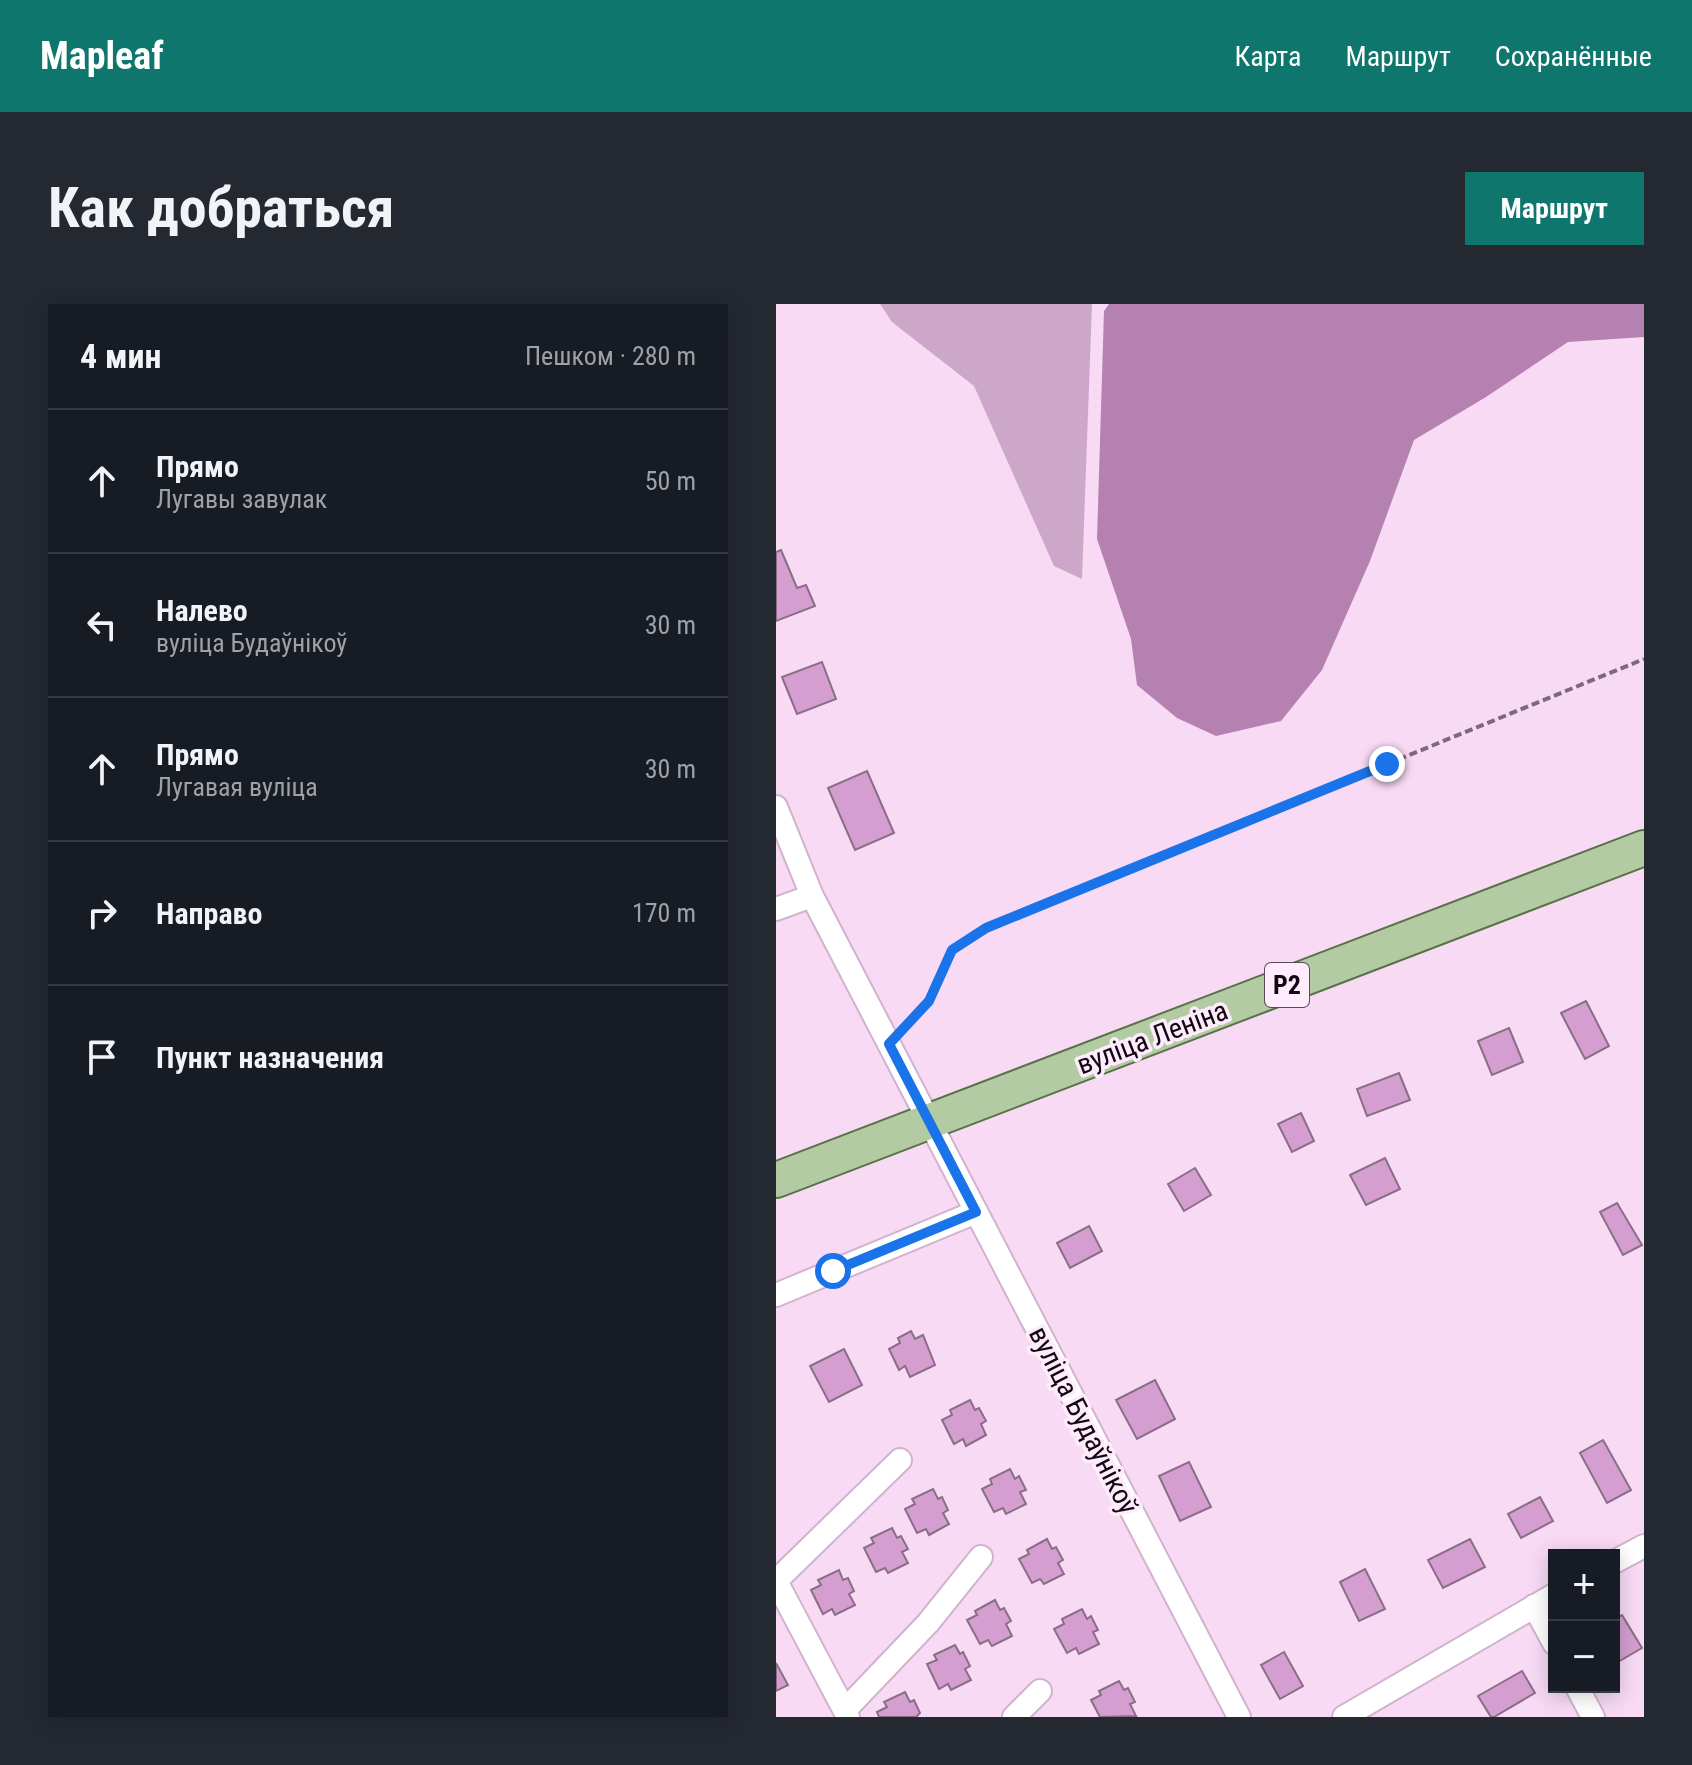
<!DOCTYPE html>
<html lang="ru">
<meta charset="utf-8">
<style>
:root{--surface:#171b24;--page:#242831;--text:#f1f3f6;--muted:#9ea1a6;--line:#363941;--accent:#0f766e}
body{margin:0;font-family:"Roboto Condensed",sans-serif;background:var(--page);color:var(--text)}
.controls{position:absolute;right:24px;bottom:24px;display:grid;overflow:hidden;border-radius:0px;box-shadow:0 4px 20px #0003}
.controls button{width:72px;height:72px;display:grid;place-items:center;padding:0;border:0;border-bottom:2px solid var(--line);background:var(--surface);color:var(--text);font:40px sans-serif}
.stop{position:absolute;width:24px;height:24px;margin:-18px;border:6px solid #1a73e8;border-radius:50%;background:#fff}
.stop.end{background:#1a73e8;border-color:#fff;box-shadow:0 2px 8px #0008}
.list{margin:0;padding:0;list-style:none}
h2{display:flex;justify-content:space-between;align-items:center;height:104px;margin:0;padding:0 32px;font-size:34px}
h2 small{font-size:26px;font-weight:400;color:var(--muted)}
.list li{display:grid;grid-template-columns:52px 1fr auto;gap:24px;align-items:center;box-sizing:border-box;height:144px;padding:0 32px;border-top:2px solid var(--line)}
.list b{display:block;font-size:30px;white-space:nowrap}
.list p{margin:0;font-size:26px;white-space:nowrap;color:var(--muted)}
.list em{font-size:26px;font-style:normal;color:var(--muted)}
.icon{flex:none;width:44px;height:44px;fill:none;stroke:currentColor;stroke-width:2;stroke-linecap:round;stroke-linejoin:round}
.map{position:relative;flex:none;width:868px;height:1413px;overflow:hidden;border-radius:0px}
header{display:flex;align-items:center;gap:48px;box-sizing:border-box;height:112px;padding:0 40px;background:var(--accent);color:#fff}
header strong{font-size:38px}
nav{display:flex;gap:44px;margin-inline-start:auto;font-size:28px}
.intro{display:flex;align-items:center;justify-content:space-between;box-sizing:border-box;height:192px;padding:0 48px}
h1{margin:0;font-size:56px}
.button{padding:20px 36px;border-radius:0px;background:var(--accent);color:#fff;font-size:28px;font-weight:700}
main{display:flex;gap:48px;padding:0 48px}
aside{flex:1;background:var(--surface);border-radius:0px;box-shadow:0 4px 20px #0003}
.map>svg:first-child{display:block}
.green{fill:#cda7c9}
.water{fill:#b481b0}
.building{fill:#d49fd0;stroke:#896e86;stroke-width:2}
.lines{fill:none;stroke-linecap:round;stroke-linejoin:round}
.minor-casing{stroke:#d0b3cd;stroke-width:26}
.primary-casing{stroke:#597148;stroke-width:38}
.path{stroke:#7c6a7b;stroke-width:4;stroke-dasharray:8 4;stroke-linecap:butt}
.minor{stroke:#fff;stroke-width:22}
.primary{stroke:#b3cba3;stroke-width:34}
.route{stroke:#1a73e8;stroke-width:10}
.labels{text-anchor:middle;stroke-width:7;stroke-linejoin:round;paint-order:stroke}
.shield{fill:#feecfc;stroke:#584c58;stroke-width:2}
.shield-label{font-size:26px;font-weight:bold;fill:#110811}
.street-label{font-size:28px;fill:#110811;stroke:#feecfc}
</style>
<header>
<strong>Mapleaf</strong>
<nav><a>Карта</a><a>Маршрут</a><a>Сохранённые</a></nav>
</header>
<div class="intro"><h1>Как добраться</h1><a class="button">Маршрут</a></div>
<main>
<aside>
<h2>4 мин<small>Пешком · 280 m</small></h2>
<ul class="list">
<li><svg class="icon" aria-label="ahead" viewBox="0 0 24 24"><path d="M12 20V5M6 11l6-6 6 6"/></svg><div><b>Прямо</b><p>Лугавы завулак</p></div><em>50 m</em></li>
<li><svg class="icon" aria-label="left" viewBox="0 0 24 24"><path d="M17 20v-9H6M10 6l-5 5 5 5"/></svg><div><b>Налево</b><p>вуліца Будаўнікоў</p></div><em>30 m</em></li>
<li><svg class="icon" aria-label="ahead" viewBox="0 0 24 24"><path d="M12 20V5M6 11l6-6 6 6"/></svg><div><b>Прямо</b><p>Лугавая вуліца</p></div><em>30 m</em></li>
<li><svg class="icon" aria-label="right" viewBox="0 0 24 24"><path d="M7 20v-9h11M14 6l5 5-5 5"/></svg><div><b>Направо</b></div><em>170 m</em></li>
<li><svg class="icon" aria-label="arrive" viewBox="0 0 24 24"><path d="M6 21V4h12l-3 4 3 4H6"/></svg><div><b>Пункт назначения</b></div></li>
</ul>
</aside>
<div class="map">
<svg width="868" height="1413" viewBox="0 0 868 1413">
<rect width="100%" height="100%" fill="#f8daf5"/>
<!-- green -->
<path class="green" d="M104 0H316L306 275 278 262 198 82 116 18Z"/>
<!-- water -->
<path class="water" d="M333 0H868V33L792 38 710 93 638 136 594 257 546 366 505 417 440 432 401 414 361 381 355 335 321 235 328 7Z"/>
<!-- building -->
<g class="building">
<path d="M5 246 21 284 30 281 39 302 0 317V248Z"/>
<path d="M46 358 60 395 21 410 6 373Z"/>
<path d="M91 467 118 529 79 546 52 484Z"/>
<path d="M810 697 833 742 809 755 785 709Z"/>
<path d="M733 724 747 758 716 771 702 737Z"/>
<path d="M623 769 634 796 591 812 581 785Z"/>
<path d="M525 809 538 837 516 848 502 820Z"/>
<path d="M609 854 624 885 590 901 574 871Z"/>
<path d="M419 864 435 891 408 907 392 880Z"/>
<path d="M841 899 866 941 847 951 824 908Z"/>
<path d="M313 922 326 947 294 964 281 939Z"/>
<path d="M135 1027 139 1035 147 1031 159 1061 134 1073 129 1062 123 1066 113 1045 124 1039 122 1034Z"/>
<path d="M68 1045 86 1081 53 1098 34 1062Z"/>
<path d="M379 1076 399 1115 361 1135 340 1096Z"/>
<path d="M194 1096 199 1106 203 1104 210 1117 205 1120 210 1131 190 1142 187 1135 178 1140 166 1116 176 1111 174 1106Z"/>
<path d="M827 1136 855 1186 831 1199 804 1149Z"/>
<path d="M413 1158 435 1203 404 1217 383 1172Z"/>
<path d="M234 1165 239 1175 243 1172 250 1186 244 1188 250 1200 230 1210 227 1204 218 1208 206 1185 216 1180 214 1175Z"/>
<path d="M157 1185 162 1195 166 1193 172 1206 167 1209 173 1220 153 1231 150 1225 141 1229 129 1205 139 1200 136 1195Z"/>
<path d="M764 1193 777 1217 745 1234 732 1210Z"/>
<path d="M116 1224 121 1234 125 1232 132 1245 126 1248 132 1259 112 1269 109 1264 100 1268 88 1244 98 1239 95 1234Z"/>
<path d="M271 1235 276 1245 280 1243 287 1256 282 1259 288 1270 268 1280 264 1275 256 1279 243 1255 253 1250 251 1246Z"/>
<path d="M694 1235 709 1263 667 1284 652 1256Z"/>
<path d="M589 1265 609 1305 583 1317 564 1278Z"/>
<path d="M63 1266 67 1276 72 1274 78 1287 73 1290 79 1301 59 1311 56 1305 47 1310 35 1286 45 1281 42 1276Z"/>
<path d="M219 1296 224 1306 228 1304 235 1317 230 1320 236 1332 216 1342 212 1336 204 1340 191 1316 201 1311 199 1307Z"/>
<path d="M306 1305 311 1315 315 1312 322 1326 317 1328 323 1340 303 1350 300 1344 291 1349 278 1325 288 1320 286 1315Z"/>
<path d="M846 1311 866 1344 842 1358 838 1351V1315Z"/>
<path d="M179 1341 184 1350 187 1348 194 1362 189 1365 195 1376 175 1386 172 1380 163 1385 151 1360 161 1356 158 1351Z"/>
<path d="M508 1348 527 1382 504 1395 485 1361Z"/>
<path d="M0 1359 12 1381 0 1387Z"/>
<path d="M746 1367 759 1389 718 1413H715L702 1392Z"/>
<path d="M343 1377 348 1386 352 1384 359 1398 354 1400 360 1412 324 1413 315 1396 325 1391 323 1387Z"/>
<path d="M129 1388 134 1398 138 1396 144 1409 140 1413H103L101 1408 111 1403 108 1398Z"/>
</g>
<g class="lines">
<!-- minor casing -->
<g class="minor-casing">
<g id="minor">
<path d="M0 503 36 592 463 1413"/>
<path d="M0 605 36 592"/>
<path d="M0 991 200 908"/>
<path d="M838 1258 868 1242"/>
<path d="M758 1302 778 1339"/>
<path d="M801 1383 817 1413"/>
<path d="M69 1406 152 1319 205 1253"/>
<path d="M72 1413 0 1277 124 1156"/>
<path d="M238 1413 264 1387"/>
<path d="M568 1413 778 1291"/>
</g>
</g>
<!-- primary casing -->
<g class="primary-casing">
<path id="primary" d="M0 876 868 544"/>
</g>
<!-- path -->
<path class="path" d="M130 722 153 697 176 646 210 624 868 355"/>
<!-- minor -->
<use href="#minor" class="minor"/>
<!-- primary -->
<use href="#primary" class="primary"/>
</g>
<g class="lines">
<!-- route -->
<path class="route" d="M57 967 200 908 113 740 153 697 176 646 210 624 611 460"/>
</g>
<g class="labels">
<!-- shield labels -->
<rect class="shield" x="489" y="659" width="44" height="44" rx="6"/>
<g class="shield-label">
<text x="511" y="690">Р2</text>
</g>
<!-- street labels -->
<g class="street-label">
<text transform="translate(376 733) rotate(-21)" y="10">вуліца Леніна</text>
<text transform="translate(308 1116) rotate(63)" y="10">вуліца Будаўнікоў</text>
</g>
</g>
</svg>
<div class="controls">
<button>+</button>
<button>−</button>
</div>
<div class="stop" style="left:57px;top:967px"></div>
<div class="stop end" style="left:611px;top:460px"></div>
</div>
</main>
